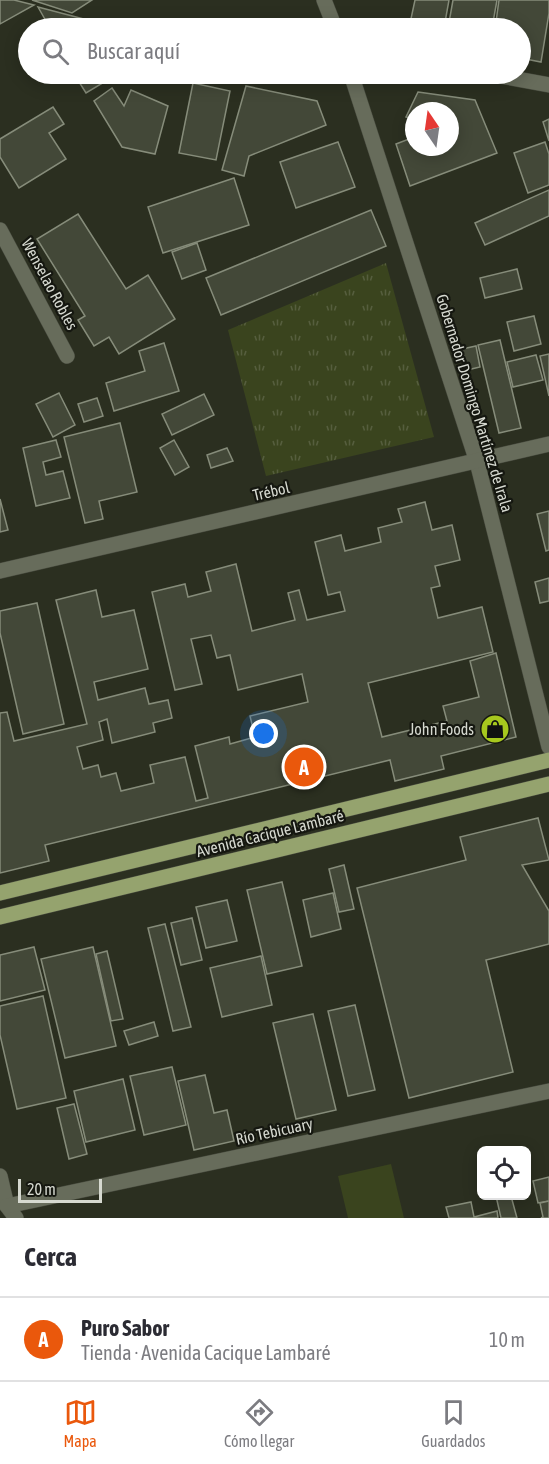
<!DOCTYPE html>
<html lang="es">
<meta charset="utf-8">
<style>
:root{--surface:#fff;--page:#f2f2f3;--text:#2b2b33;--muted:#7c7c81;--line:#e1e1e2;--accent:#ea580c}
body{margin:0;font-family:"Asap Condensed",sans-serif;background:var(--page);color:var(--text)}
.controls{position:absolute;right:18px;bottom:18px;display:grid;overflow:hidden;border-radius:9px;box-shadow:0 3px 15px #0003}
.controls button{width:54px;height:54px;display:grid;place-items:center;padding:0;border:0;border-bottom:2px solid var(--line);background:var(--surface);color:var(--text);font:30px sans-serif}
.compass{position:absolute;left:405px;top:102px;width:54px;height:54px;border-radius:50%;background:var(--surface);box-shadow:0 3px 15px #0003;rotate:347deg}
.scale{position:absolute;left:18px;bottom:15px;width:84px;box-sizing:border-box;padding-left:6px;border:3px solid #d6d9d0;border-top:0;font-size:16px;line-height:21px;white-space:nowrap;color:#d6d9d0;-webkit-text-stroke:4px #151710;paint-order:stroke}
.you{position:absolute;left:264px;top:734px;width:21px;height:21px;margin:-15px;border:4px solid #fff;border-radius:50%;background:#1a73e8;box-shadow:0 0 0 9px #1a73e833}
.badge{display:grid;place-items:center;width:39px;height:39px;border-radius:50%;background:var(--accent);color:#fff;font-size:20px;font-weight:700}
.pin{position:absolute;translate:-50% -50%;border:3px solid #fff;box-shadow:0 2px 6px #0006}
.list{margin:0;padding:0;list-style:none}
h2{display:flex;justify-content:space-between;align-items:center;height:78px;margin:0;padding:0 24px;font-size:26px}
h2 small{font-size:20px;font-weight:400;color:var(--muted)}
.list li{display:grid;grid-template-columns:39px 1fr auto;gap:18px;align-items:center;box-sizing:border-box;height:84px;padding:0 24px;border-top:2px solid var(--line)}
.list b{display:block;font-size:22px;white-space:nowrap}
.list p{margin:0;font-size:20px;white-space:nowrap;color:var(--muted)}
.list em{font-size:20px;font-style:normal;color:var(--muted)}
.icon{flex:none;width:33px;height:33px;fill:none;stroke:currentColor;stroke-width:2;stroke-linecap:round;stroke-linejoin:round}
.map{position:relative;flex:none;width:549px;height:1218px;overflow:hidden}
.search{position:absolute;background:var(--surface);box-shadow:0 3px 15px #0003;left:18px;right:18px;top:18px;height:66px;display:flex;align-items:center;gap:15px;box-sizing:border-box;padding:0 21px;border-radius:33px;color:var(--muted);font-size:22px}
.sheet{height:162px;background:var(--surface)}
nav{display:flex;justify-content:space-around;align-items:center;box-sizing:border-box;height:84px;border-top:2px solid var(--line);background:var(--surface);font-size:16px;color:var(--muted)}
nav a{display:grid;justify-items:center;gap:3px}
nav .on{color:var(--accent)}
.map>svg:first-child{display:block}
.green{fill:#3a441e}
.park{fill:url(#park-tufts)}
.building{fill:#434838;stroke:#868c7a;stroke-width:1.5}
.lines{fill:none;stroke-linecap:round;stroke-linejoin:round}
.street-casing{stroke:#46493d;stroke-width:16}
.primary-casing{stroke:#46493d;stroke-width:16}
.street{stroke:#676c5b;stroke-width:15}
.primary{stroke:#95a36e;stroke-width:15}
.labels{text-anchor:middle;stroke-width:4.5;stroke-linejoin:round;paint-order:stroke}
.street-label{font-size:16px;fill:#d6d9d0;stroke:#151710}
.poi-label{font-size:16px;fill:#d6d9d0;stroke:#151710;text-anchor:end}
</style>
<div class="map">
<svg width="549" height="1218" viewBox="0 0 549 1218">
<defs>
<pattern id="park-tufts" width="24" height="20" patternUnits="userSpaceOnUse" patternTransform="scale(1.5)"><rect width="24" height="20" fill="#3a441e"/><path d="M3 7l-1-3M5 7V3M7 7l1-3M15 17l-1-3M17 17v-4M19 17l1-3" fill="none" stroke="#565e3e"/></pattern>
</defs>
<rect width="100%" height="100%" fill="#2b2f20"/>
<!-- green -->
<path class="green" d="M391 1164 404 1218H348L338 1176Z"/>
<!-- park -->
<path class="park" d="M386 263 434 437 266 476 228 330Z"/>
<!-- building -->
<g class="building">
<path d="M0 0H14L34 5 0 24Z"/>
<path d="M32 0H92L72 13Z"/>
<path d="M415 0H449L444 28H409Z"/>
<path d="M453 0H497L492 28H448Z"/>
<path d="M499 0H549V13L541 62 520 58V28H511L512 24 496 22Z"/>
<path d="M38 7 118 28H50Z"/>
<path d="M74 74H102L106 81 86 93Z"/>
<path d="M193 83 230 91 216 160 179 153Z"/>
<path d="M246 86 317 101 326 125 249 156 244 176 222 170Z"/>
<path d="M112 88 124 106 131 90 168 106 155 154 122 147 94 101Z"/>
<path d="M418 92 475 100 497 153 410 186 396 144 414 137V147H423L425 152 437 147H450V111H414V119L406 117Z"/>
<path d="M53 107 64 124 49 133 66 159 19 188 0 157V139Z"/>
<path d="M549 119V141L543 122Z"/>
<path d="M338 142 355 187 296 208 280 162Z"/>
<path d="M545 142 549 154V185L528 193 514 153Z"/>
<path d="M234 178 249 225 163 253 148 207Z"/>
<path d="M549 190V216L485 245 475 223Z"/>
<path d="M371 210 386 246 221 315 206 278Z"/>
<path d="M78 214 126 289 148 275 175 319 119 354 109 337 94 346 78 320 85 316 37 239Z"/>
<path d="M197 243 206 270 182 279 172 252Z"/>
<path d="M517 269 522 289 485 298 480 278Z"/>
<path d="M534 316 541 344 514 351 507 322Z"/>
<path d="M500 340 521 428 499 433 478 345Z"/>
<path d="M164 343 179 391 114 411 106 383 145 371 139 351Z"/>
<path d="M476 346 480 367 467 370 462 349Z"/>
<path d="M549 354V396L540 356Z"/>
<path d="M536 355 543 380 513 387 507 362Z"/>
<path d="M59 393 75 425 53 437 36 404Z"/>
<path d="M204 394 214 415 172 435 162 414Z"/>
<path d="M97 398 103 416 84 422 78 404Z"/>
<path d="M120 423 137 492 99 501 103 519 85 523 64 437Z"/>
<path d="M56 440 61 457 43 462 46 475 63 471 70 498 36 506 23 448Z"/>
<path d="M174 440 189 467 175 475 160 448Z"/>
<path d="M227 448 233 461 211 468 207 455Z"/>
<path d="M0 499 8 530 0 532Z"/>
<path d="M425 502 432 530 452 525 460 560 435 566 440 586 431 588 438 618 482 607 493 652 368 683 382 737 447 721 443 706 479 697 470 661 496 653 516 737 441 756 444 769 395 781 390 760 45 845 49 861 0 873V713L7 712 14 741 87 724 56 600 96 590 102 617 134 610 148 669 94 682 98 700 145 688 149 704 168 700 172 718 153 723 155 732 112 743 107 719 99 722 103 740 77 747 83 769 98 765 101 777 116 773 121 791 154 783 150 765 185 757 196 801 208 798 195 746 229 737 230 744 255 737 250 716 308 702 302 674 238 690 230 655 217 658 211 635 191 639 202 684 175 690 152 592 185 584 188 597 211 591 206 572 236 564 252 631 295 620 288 593 299 590 307 620 345 611 340 592 328 595 315 542 341 535 345 551 381 542 378 528 402 522 398 509Z"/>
<path d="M549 511V550L546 551 537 514Z"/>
<path d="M549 578V601L540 603 535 582Z"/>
<path d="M37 603 64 724 23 734 0 633V611Z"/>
<path d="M538 818 549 860 522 865 549 911V944L486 960 513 1072 409 1098 357 888 466 860 460 837Z"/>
<path d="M344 865 354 909 339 912 329 869Z"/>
<path d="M282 882 302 966 267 974 247 890Z"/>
<path d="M333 893 341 929 311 937 303 900Z"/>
<path d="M227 900 237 941 206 948 196 907Z"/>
<path d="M192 918 202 960 181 965 171 923Z"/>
<path d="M165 924 191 1027 173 1031 148 928Z"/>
<path d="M34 947 45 990 0 1001V955Z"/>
<path d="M93 947 116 1046 65 1058 41 959Z"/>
<path d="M107 951 123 1019 111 1021 96 954Z"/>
<path d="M261 956 272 1005 222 1017 210 968Z"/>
<path d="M43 996 66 1098 17 1109 0 1035V1006Z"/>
<path d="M355 1005 375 1090 348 1096 328 1011Z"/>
<path d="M313 1014 336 1110 296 1119 273 1023Z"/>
<path d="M154 1022 158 1036 129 1045 124 1031Z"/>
<path d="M172 1067 186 1125 144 1135 130 1076Z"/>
<path d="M205 1075 214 1113 227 1110 234 1141 194 1150 178 1081Z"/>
<path d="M123 1079 135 1130 86 1142 74 1091Z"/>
<path d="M74 1104 87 1154 69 1159 57 1108Z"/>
<path d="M549 1177V1201L538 1203 533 1181Z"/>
<path d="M496 1196H511L517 1218H501Z"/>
<path d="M549 1201V1218H541L543 1217 540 1203Z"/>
<path d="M471 1202 474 1217 497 1211 498 1218H449L446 1207Z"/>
</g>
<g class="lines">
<!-- street casing -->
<g class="street-casing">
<g id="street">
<path d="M324 0 335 28"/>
<path d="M351 74 477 462 549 747"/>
<path d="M490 74 549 85"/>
<path d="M0 230 67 356"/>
<path d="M0 571 549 444"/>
<path d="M0 1176 7 1206 16 1218"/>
<path d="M7 1206 549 1091"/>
</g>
</g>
<!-- primary casing -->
<g class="primary-casing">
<g id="primary">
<path d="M0 893 549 760"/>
<path d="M0 917 549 784"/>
</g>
</g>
<!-- street -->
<use href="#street" class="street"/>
<!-- primary -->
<use href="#primary" class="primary"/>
</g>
<!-- icons -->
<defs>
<g id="shop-disc" transform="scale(1.5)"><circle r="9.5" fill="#a7c81e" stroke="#151710"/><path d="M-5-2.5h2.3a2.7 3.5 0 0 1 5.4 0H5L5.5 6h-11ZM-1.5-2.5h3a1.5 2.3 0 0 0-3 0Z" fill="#111"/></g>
</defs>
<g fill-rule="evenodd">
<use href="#shop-disc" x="495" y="729"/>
</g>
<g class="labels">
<!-- street labels -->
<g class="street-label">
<text transform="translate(50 284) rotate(62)" y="6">Wenselao Robles</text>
<text transform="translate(475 403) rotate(73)" y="6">Gobernador Domingo Martínez de Irala</text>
<text transform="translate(271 491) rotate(-13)" y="6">Trébol</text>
<text transform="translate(270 833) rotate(-14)" y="6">Avenida Cacique Lambaré</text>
<text transform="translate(274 1131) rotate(-12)" y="6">Río Tebicuary</text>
</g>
<!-- poi labels -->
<g class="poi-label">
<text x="474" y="735">John Foods</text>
</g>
</g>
</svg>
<div class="controls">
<button><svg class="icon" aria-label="locate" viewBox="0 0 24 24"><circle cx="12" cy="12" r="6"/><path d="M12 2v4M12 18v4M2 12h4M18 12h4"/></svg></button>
</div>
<svg class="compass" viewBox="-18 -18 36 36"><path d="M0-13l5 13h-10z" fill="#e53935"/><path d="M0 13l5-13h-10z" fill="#7c7c81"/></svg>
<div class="scale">20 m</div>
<div class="you"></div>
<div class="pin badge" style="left:304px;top:767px">A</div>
<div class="search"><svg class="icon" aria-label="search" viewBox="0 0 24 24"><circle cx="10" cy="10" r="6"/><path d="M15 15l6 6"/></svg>Buscar aquí</div>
</div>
<section class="sheet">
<h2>Cerca<small></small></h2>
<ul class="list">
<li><span class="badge">A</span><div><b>Puro Sabor</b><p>Tienda · Avenida Cacique Lambaré</p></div><em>10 m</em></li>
</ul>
</section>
<nav>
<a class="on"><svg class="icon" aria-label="map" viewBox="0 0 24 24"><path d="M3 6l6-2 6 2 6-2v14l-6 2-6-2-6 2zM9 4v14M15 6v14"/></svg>Mapa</a>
<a><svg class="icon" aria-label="directions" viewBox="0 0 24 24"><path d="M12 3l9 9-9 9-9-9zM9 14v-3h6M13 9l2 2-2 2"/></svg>Cómo llegar</a>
<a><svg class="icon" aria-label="saved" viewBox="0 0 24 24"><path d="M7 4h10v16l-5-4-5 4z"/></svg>Guardados</a>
</nav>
